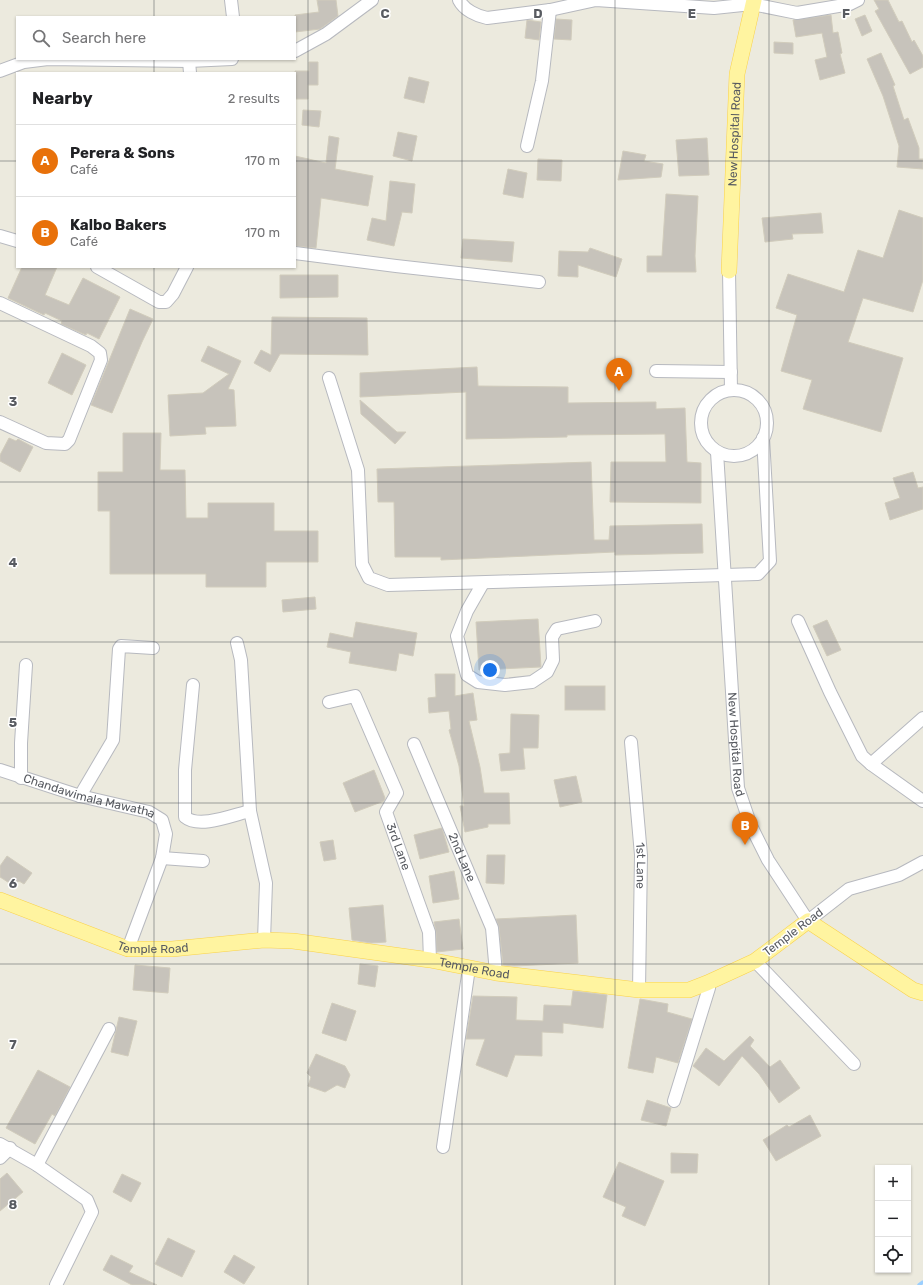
<!DOCTYPE html>
<meta charset="utf-8">
<style>
:root{--surface:#fff;--page:#f6f6f6;--text:#202124;--muted:#757577;--line:#e0e0e0;--accent:#f4381c}
body{margin:0;font-family:Rubik,sans-serif;background:var(--page);color:var(--text)}
.controls{position:absolute;right:12px;bottom:12px;display:grid;overflow:hidden;border-radius:0px;box-shadow:0 1px 3px #0004}
.controls button{width:36px;height:36px;display:grid;place-items:center;padding:0;border:0;border-bottom:1px solid var(--line);background:var(--surface);color:var(--text);font:20px sans-serif}
.you{position:absolute;left:490px;top:670px;width:14px;height:14px;margin:-10px;border:3px solid #fff;border-radius:50%;background:#1a73e8;box-shadow:0 0 0 6px #1a73e833}
.badge{display:grid;place-items:center;width:26px;height:26px;border-radius:50%;background:var(--accent);color:#fff;font-size:13px;font-weight:700}
.pin{position:absolute;translate:-50% -33px;filter:drop-shadow(0 1px 2px #0008)}
.pin::after{content:'';position:absolute;top:21px;width:14px;height:12px;background:inherit;clip-path:polygon(0 0,100% 0,50% 100%)}
.list{margin:0;padding:0;list-style:none}
h2{display:flex;justify-content:space-between;align-items:center;height:52px;margin:0;padding:0 16px;font-size:17px}
h2 small{font-size:13px;font-weight:400;color:var(--muted)}
.list li{display:grid;grid-template-columns:26px 1fr auto;gap:12px;align-items:center;box-sizing:border-box;height:72px;padding:0 16px;border-top:1px solid var(--line)}
.list b{display:block;font-size:15px;white-space:nowrap}
.list p{margin:0;font-size:13px;white-space:nowrap;color:var(--muted)}
.list em{font-size:13px;font-style:normal;color:var(--muted)}
.icon{flex:none;width:22px;height:22px;fill:none;stroke:currentColor;stroke-width:2;stroke-linecap:round;stroke-linejoin:round}
.map{position:relative;flex:none;width:923px;height:1285px;overflow:hidden}
.search{position:absolute;background:var(--surface);box-shadow:0 1px 3px #0004;left:16px;top:16px;width:280px;height:44px;display:flex;align-items:center;gap:10px;box-sizing:border-box;padding:0 14px;border-radius:0px;color:var(--muted);font-size:15px}
.panel{position:absolute;background:var(--surface);box-shadow:0 1px 3px #0004;left:16px;top:72px;width:280px;height:196px;border-radius:0px}
.map>svg:first-child{display:block}
.lines{fill:none;stroke-linecap:round;stroke-linejoin:round}
.stream{stroke:#9bcfff;stroke-width:3.5}
.building{fill:#c7c3bb;stroke:#d1ccbc}
.minor-casing{stroke:#b7b9bf;stroke-width:14}
.major-casing{stroke:#fad249;stroke-width:16}
.minor{stroke:#fff;stroke-width:12}
.major{stroke:#fff4a0;stroke-width:15}
.grid{fill:none;stroke:#585b61;stroke-width:1;stroke-opacity:0.55}
.labels{text-anchor:middle;stroke-width:3;stroke-linejoin:round;paint-order:stroke}
.street-label{font-size:12px;fill:#585b61;stroke:#fff}
.grid-label{font-size:13px;text-anchor:middle;font-weight:bold;fill:#585b61;stroke:#fff;stroke-width:3;stroke-linejoin:round;paint-order:stroke}
</style>
<div class="map">
<svg width="923" height="1285" viewBox="0 0 923 1285">
<rect width="100%" height="100%" fill="#eceade"/>
<g class="lines">
<!-- stream -->
<path class="stream" d="M919 1285 923 1282"/>
</g>
<!-- building -->
<g class="building">
<path d="M317 0H336L338 16 320 29 295 32V15L319 12Z"/>
<path d="M874 0H888L899 22 902 21 912 42 914 40 923 56V67L910 74 875 11 879 9Z"/>
<path d="M831 15 833 33 838 32 842 53 840 54 845 73 820 80 815 60 827 57 822 33 796 37 793 20Z"/>
<path d="M865 15 872 31 862 36 855 19Z"/>
<path d="M556 19 572 20 571 40 554 39Z"/>
<path d="M527 20 541 22 539 40 525 38Z"/>
<path d="M774 42 793 43V54L774 53Z"/>
<path d="M881 53 895 85 893 86 904 120 908 118 919 148V159H923V169L897 167 899 146 883 96 867 59Z"/>
<path d="M309 62H318V85H308V99H295V71H309Z"/>
<path d="M409 77 429 82 424 103 404 98Z"/>
<path d="M303 110 321 111 319 127 302 125Z"/>
<path d="M398 132 417 136 412 161 393 156Z"/>
<path d="M329 136 339 138 335 169 373 176 368 206 321 198 316 248 295 246V156L326 163Z"/>
<path d="M707 138 709 175 679 176 676 140Z"/>
<path d="M623 151 646 155 644 161 663 164 661 177 618 180Z"/>
<path d="M538 159 562 160 561 181 537 180Z"/>
<path d="M508 169 527 173 523 198 503 194Z"/>
<path d="M390 181 415 184 412 213 402 212 394 246 367 240 372 218 386 221Z"/>
<path d="M666 194 698 196 695 256 696 272H647V256H662Z"/>
<path d="M899 210 923 218V280L913 312 863 298 848 342 903 358 881 432 803 409 812 380 781 371 797 315 776 308 788 274 844 292 858 250 883 258Z"/>
<path d="M821 213 823 233 792 234 793 239 765 242 762 218Z"/>
<path d="M463 239 514 242 512 262 461 258Z"/>
<path d="M590 248 622 259 616 277 578 265V277L558 276 559 251 588 252Z"/>
<path d="M22 267H57L45 295 69 305 83 278 120 297 99 339 87 333 86 335 61 324 62 321 45 313 44 315 8 298Z"/>
<path d="M280 275H338V297L280 298Z"/>
<path d="M130 309 153 319 142 342 112 413 91 405Z"/>
<path d="M272 317 367 318 368 355 280 354 270 372 254 363 261 350 271 355Z"/>
<path d="M208 346 241 361 228 389 234 390 236 426 205 427 206 434 170 436 168 395 203 393 229 374 201 361Z"/>
<path d="M62 353 86 365 72 395 48 383Z"/>
<path d="M477 367 478 386 568 387V403L656 402V409L685 408 687 462 701 463V503L610 502 611 462H666L665 434 567 435V437L466 439V392L360 397V373Z"/>
<path d="M360 400 397 432H406L395 444 361 414Z"/>
<path d="M123 433H161L160 470H185L186 518H208V503H274V531H318V562H266V587H206V574H110V511H98V472H123Z"/>
<path d="M9 438 16 441 18 439 33 447 20 472 0 461V455Z"/>
<path d="M591 462 594 540H609L610 526 702 524 703 553 615 555V552L441 560V557H395L394 502H378L377 469Z"/>
<path d="M913 472 918 488 923 487V509L890 520 885 503 900 498 893 478Z"/>
<path d="M315 597 316 609 283 612 282 600Z"/>
<path d="M538 619 541 667 479 670 476 622Z"/>
<path d="M827 620 841 650 827 656 813 626Z"/>
<path d="M356 622 417 633 413 656 399 653 396 671 349 663 351 652 327 647 330 633 353 638Z"/>
<path d="M435 674H455V696L473 693 477 720 469 721 480 767 484 793H509L510 824H488V827L465 832 460 806H464L459 766 449 730 451 729 449 711 429 713 428 698 436 697Z"/>
<rect x="565" y="686" width="40" height="24"/>
<path d="M511 714 539 715 538 748H523L525 769 501 771 499 754 510 753Z"/>
<path d="M374 770 385 798 384 801 355 812 343 783Z"/>
<path d="M576 776 582 802 560 807 554 780Z"/>
<path d="M442 828 449 852 420 859 414 835Z"/>
<path d="M333 840 336 859 324 861 320 842Z"/>
<path d="M487 855H505L504 884 486 883Z"/>
<path d="M7 856 32 873 24 884 19 881 14 886 0 877V866Z"/>
<path d="M454 871 459 899 433 903 429 876Z"/>
<path d="M383 905 386 942 371 943 352 940 349 908Z"/>
<path d="M576 915 578 963 514 966 503 965 499 927 496 919Z"/>
<path d="M459 919 463 949 437 952 436 932 434 922Z"/>
<path d="M360 964 378 966 375 987 358 984Z"/>
<path d="M135 965 170 968 168 993 133 990Z"/>
<path d="M573 991 607 995 603 1028 563 1023V1033L542 1032V1056L515 1055 507 1077 476 1065 485 1039H466L473 996 517 997 516 1020 543 1021 544 1005 571 1006Z"/>
<path d="M640 999 668 1004 667 1012 692 1019 678 1063 656 1057 653 1073 628 1068Z"/>
<path d="M332 1003 356 1011 346 1041 322 1033Z"/>
<path d="M119 1017 137 1021 128 1056 111 1052Z"/>
<path d="M750 1036 754 1040 750 1046 770 1067 780 1060 800 1088 779 1103 759 1074 742 1056 719 1086 693 1066 706 1048 724 1061Z"/>
<path d="M316 1054 345 1066 350 1075 345 1088 337 1085 325 1092 308 1086 311 1077 307 1073Z"/>
<path d="M38 1070 70 1087 55 1116 52 1114 35 1144 6 1128Z"/>
<path d="M647 1100 671 1108 666 1126 641 1120Z"/>
<path d="M810 1115 821 1136 776 1161 763 1140 787 1125 789 1127Z"/>
<path d="M671 1153 698 1154 697 1173H671Z"/>
<path d="M619 1162 664 1181 645 1226 622 1216 626 1207 603 1197Z"/>
<path d="M7 1173 23 1192 0 1211V1179Z"/>
<path d="M122 1174 141 1183 131 1202 113 1192Z"/>
<path d="M168 1238 195 1251 182 1277 155 1264Z"/>
<path d="M111 1255 133 1266 129 1272 157 1285H132L103 1270Z"/>
<path d="M234 1255 255 1267 244 1284 224 1272Z"/>
</g>
<g class="lines">
<!-- minor casing -->
<g class="minor-casing">
<g id="minor">
<path d="M231 0 233 17"/>
<path d="M459 0C464 10 477 16 487 18L550 10 596 0 714 8 752 4 797 13 850 4 858 0"/>
<path d="M295 51 326 34 372 0"/>
<path d="M189 61 190 73"/>
<path d="M0 71 24 62 48 59 189 61 232 59"/>
<path d="M527 146 542 81 550 10"/>
<path d="M0 236 17 241"/>
<path d="M295 253 396 266 539 282"/>
<path d="M97 267 159 302H166L173 294 187 267"/>
<path d="M729 271 731 390"/>
<path d="M0 303 91 346 100 353 101 360 69 440 65 444 46 443 0 422"/>
<path d="M656 371 731 372"/>
<path d="M329 378 358 470 362 564 369 578 388 585 758 574 770 561 763 438"/>
<circle cx="734" cy="423" r="33"/>
<path id="s1" d="M717 452 738 788 751 826 768 860 808 921 849 889 899 875 923 862"/>
<path d="M483 583 467 611 457 636 467 675 478 682 505 685 532 682 547 672 553 660 552 637 557 629 595 621"/>
<path d="M798 621 830 692 862 756 871 764"/>
<path d="M237 643 241 660 250 811 266 883 264 940"/>
<path d="M193 685 185 770V817C199 829 233 815 250 811"/>
<path id="s2" d="M329 702 355 696 397 793 386 812 429 932 430 960"/>
<path d="M923 718 871 764 923 801"/>
<path id="s3" d="M631 742 641 855 639 990"/>
<path id="s4" d="M414 744 492 928 496 973"/>
<path id="s5" d="M0 770 80 796 149 812 162 820 166 834 162 858 128 949"/>
<path d="M21 778V743L26 665"/>
<path d="M80 796 113 740 119 649 121 646 153 648"/>
<path d="M162 858 203 861"/>
<path d="M755 961 854 1064"/>
<path d="M674 1101 709 988 707 983"/>
<path d="M0 1144 37 1165 87 1200 92 1212 56 1285"/>
<path d="M443 1147 469 968"/>
<path d="M0 1158 10 1148"/>
<path d="M37 1165 109 1029"/>
</g>
</g>
<!-- major casing -->
<g class="major-casing">
<g id="major">
<path id="s6" d="M729 271 737 74 754 0"/>
<path id="s7" d="M0 900 128 949H172L264 940 293 941 430 960 496 973 639 990H689L707 983 755 961 808 921 913 990 923 993"/>
</g>
</g>
<!-- minor -->
<use href="#minor" class="minor"/>
<!-- major -->
<use href="#major" class="major"/>
</g>
<!-- grid -->
<path class="grid" d="M154 0V17M308 0V1285M462 0V1285M615 0V1285M769 0V1285M154 59V73M0 161H17M295 161H923M154 267V1285M0 321H923M0 482H923M0 642H923M0 803H923M0 964H923M0 1124H923"/>
<g class="labels">
<!-- street labels -->
<g class="street-label">
<text dy="4" stroke="none"><textPath href="#s6" startOffset="137">New Hospital Road</textPath></text>
<text dy="4" stroke="none"><textPath href="#s1" startOffset="293">New Hospital Road</textPath></text>
<text dy="4" stroke="none"><textPath href="#s5" startOffset="93">Chandawimala Mawatha</textPath></text>
<text dy="4" stroke="none"><textPath href="#s2" startOffset="191">3rd Lane</textPath></text>
<text dy="4" stroke="none"><textPath href="#s4" startOffset="123">2nd Lane</textPath></text>
<text dy="4" stroke="none"><textPath href="#s3" startOffset="124">1st Lane</textPath></text>
<text transform="translate(793 932) rotate(-37)" y="4">Temple Road</text>
<text dy="4" stroke="none"><textPath href="#s7" startOffset="162">Temple Road</textPath></text>
<text dy="4" stroke="none"><textPath href="#s7" startOffset="486">Temple Road</textPath></text>
</g>
</g>
<g class="grid-label">
<text x="385" y="18">C</text>
<text x="538" y="18">D</text>
<text x="692" y="18">E</text>
<text x="846" y="18">F</text>
<text x="13" y="406">3</text>
<text x="13" y="567">4</text>
<text x="13" y="727">5</text>
<text x="13" y="888">6</text>
<text x="13" y="1049">7</text>
<text x="13" y="1209">8</text>
</g>
</svg>
<div class="controls">
<button>+</button>
<button>−</button>
<button><svg class="icon" aria-label="locate" viewBox="0 0 24 24"><circle cx="12" cy="12" r="6"/><path d="M12 2v4M12 18v4M2 12h4M18 12h4"/></svg></button>
</div>
<div class="you"></div>
<div class="pin badge" style="left:619px;top:391px;background:#e8710a">A</div>
<div class="pin badge" style="left:745px;top:845px;background:#e8710a">B</div>
<div class="search"><svg class="icon" aria-label="search" viewBox="0 0 24 24"><circle cx="10" cy="10" r="6"/><path d="M15 15l6 6"/></svg>Search here</div>
<section class="panel">
<h2>Nearby<small>2 results</small></h2>
<ul class="list">
<li><span class="badge" style="background:#e8710a">A</span><div><b>Perera &amp; Sons</b><p>Café</p></div><em>170 m</em></li>
<li><span class="badge" style="background:#e8710a">B</span><div><b>Kalbo Bakers</b><p>Café</p></div><em>170 m</em></li>
</ul>
</section>
</div>
